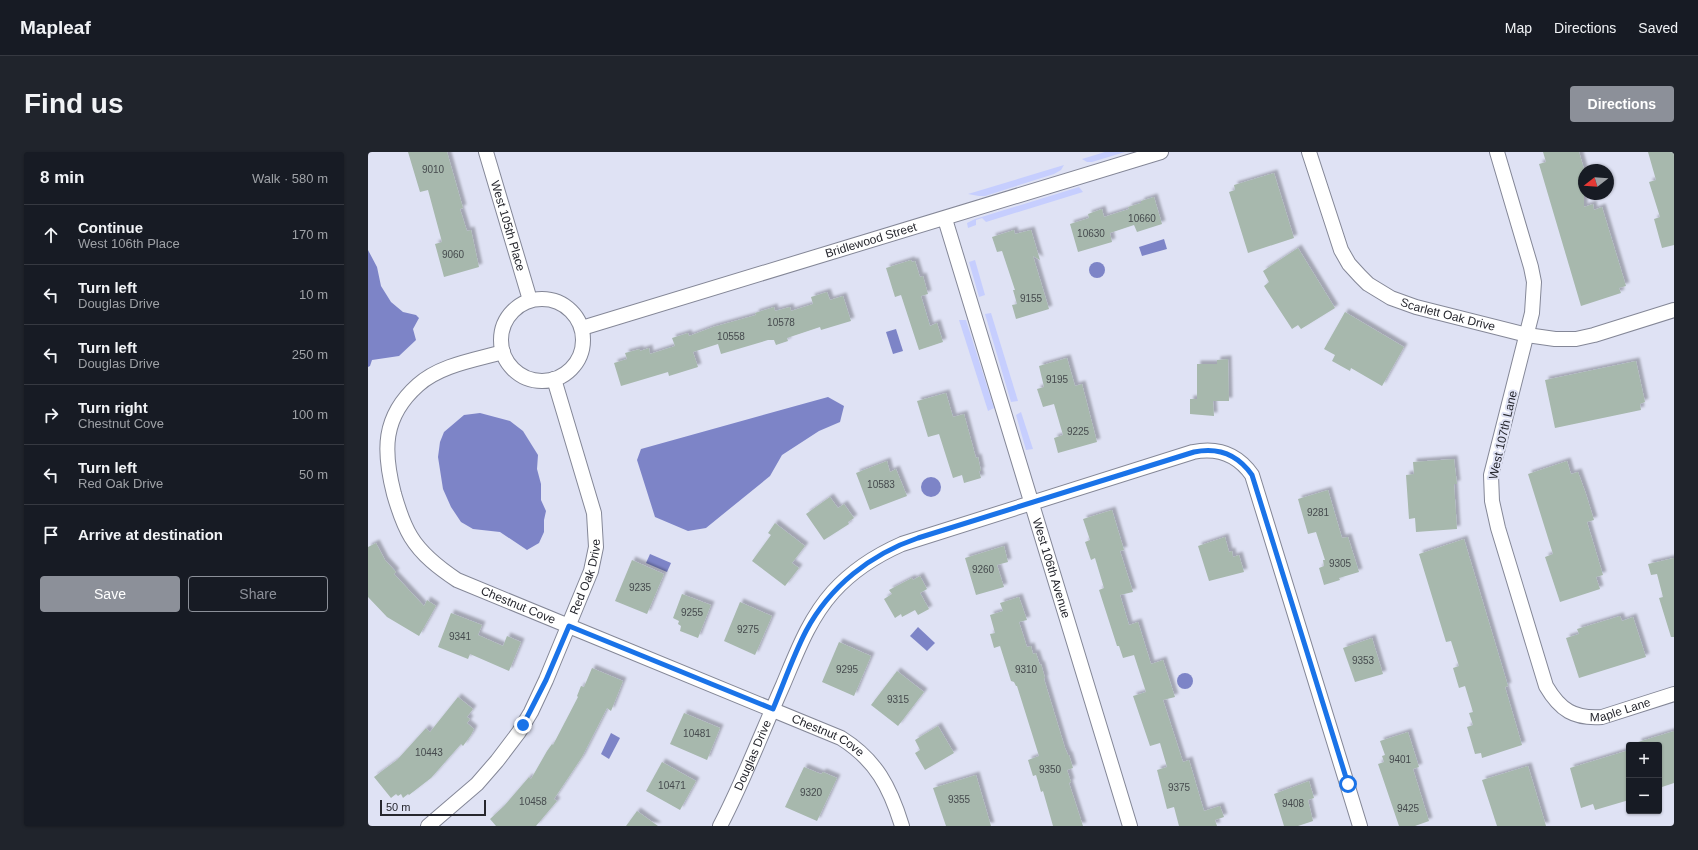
<!DOCTYPE html>
<meta charset="utf-8">
<style>
:root{--surface:#171b24;--page:#20242c;--text:#f1f3f6;--muted:#9ea1a6;--line:#363941;--accent:#8c9099}
body{margin:0;font-family:Arial,sans-serif;background:var(--page);color:var(--text)}
.controls{position:absolute;right:12px;bottom:12px;display:grid;overflow:hidden;border-radius:4px;box-shadow:0 1px 3px #0004}
.controls button{width:36px;height:36px;display:grid;place-items:center;padding:0;border:0;border-bottom:1px solid var(--line);background:var(--surface);color:var(--text);font:20px sans-serif}
.compass{position:absolute;left:1210px;top:12px;width:36px;height:36px;border-radius:50%;background:var(--surface);box-shadow:0 1px 3px #0004;rotate:253deg}
.scale{position:absolute;left:12px;bottom:10px;width:106px;box-sizing:border-box;padding-left:4px;border:2px solid #26272e;border-top:0;font-size:11px;line-height:14px;white-space:nowrap;color:#26272e;-webkit-text-stroke:3px #dfe2f4;paint-order:stroke}
.stop{position:absolute;width:12px;height:12px;margin:-9px;border:3px solid #1a73e8;border-radius:50%;background:#fff}
.stop.end{background:#1a73e8;border-color:#fff;box-shadow:0 1px 4px #0008}
.list{margin:0;padding:0;list-style:none}
h2{display:flex;justify-content:space-between;align-items:center;height:52px;margin:0;padding:0 16px;font-size:17px}
h2 small{font-size:13px;font-weight:400;color:var(--muted)}
.list li{display:grid;grid-template-columns:26px 1fr auto;gap:12px;align-items:center;box-sizing:border-box;height:60px;padding:0 16px;border-top:1px solid var(--line)}
.list b{display:block;font-size:15px;white-space:nowrap}
.list p{margin:0;font-size:13px;white-space:nowrap;color:var(--muted)}
.list em{font-size:13px;font-style:normal;color:var(--muted)}
.actions{display:flex;gap:8px;padding:12px 16px}
.actions a{flex:1;padding:9px 0;border:1px solid var(--accent);border-radius:4px;text-align:center;font-size:14px;color:var(--accent)}
.actions .main{background:var(--accent);color:#fff}
.icon{flex:none;width:22px;height:22px;fill:none;stroke:currentColor;stroke-width:2;stroke-linecap:round;stroke-linejoin:round}
.map{position:relative;flex:none;width:1306px;height:674px;overflow:hidden;border-radius:4px}
header{display:flex;align-items:center;gap:24px;box-sizing:border-box;height:56px;padding:0 20px;background:var(--surface);border-bottom:1px solid var(--line)}
header strong{font-size:19px}
nav{display:flex;gap:22px;margin-inline-start:auto;font-size:14px}
.intro{display:flex;align-items:center;justify-content:space-between;box-sizing:border-box;height:96px;padding:0 24px}
h1{margin:0;font-size:28px}
.button{padding:10px 18px;border-radius:4px;background:var(--accent);color:#fff;font-size:14px;font-weight:700}
main{display:flex;gap:24px;padding:0 24px}
aside{flex:1;background:var(--surface);border-radius:4px;box-shadow:0 1px 3px #0004}
.map>svg:first-child{display:block}
.green{fill:#c6cefe}
.water{fill:#7d84c7}
.building{fill:#a7b8ad;filter:url(#shadow)}
.lines{fill:none;stroke-linecap:round;stroke-linejoin:round}
.street-casing{stroke:#848797;stroke-width:16}
.street{stroke:#fff;stroke-width:14}
.route{stroke:#1a73e8;stroke-width:5}
.labels{text-anchor:middle;stroke-width:4;stroke-linejoin:round;paint-order:stroke}
.number-label{font-size:10px;fill:#464b4e}
.street-label{font-size:12px;fill:#26272e;stroke:#dfe2f4}
</style>
<header>
<strong>Mapleaf</strong>
<nav><a>Map</a><a>Directions</a><a>Saved</a></nav>
</header>
<div class="intro"><h1>Find us</h1><a class="button">Directions</a></div>
<main>
<aside>
<h2>8 min<small>Walk · 580 m</small></h2>
<ul class="list">
<li><svg class="icon" aria-label="ahead" viewBox="0 0 24 24"><path d="M12 20V5M6 11l6-6 6 6"/></svg><div><b>Continue</b><p>West 106th Place</p></div><em>170 m</em></li>
<li><svg class="icon" aria-label="left" viewBox="0 0 24 24"><path d="M17 20v-9H6M10 6l-5 5 5 5"/></svg><div><b>Turn left</b><p>Douglas Drive</p></div><em>10 m</em></li>
<li><svg class="icon" aria-label="left" viewBox="0 0 24 24"><path d="M17 20v-9H6M10 6l-5 5 5 5"/></svg><div><b>Turn left</b><p>Douglas Drive</p></div><em>250 m</em></li>
<li><svg class="icon" aria-label="right" viewBox="0 0 24 24"><path d="M7 20v-9h11M14 6l5 5-5 5"/></svg><div><b>Turn right</b><p>Chestnut Cove</p></div><em>100 m</em></li>
<li><svg class="icon" aria-label="left" viewBox="0 0 24 24"><path d="M17 20v-9H6M10 6l-5 5 5 5"/></svg><div><b>Turn left</b><p>Red Oak Drive</p></div><em>50 m</em></li>
<li><svg class="icon" aria-label="arrive" viewBox="0 0 24 24"><path d="M6 21V4h12l-3 4 3 4H6"/></svg><div><b>Arrive at destination</b></div></li>
</ul>
<div class="actions"><a class="main">Save</a><a>Share</a></div>
</aside>
<div class="map">
<svg width="1306" height="674" viewBox="0 0 1306 674">
<defs>
<filter id="shadow"><feDropShadow dx="3.5" dy="-3.5" stdDeviation="1" flood-color="#0004"/></filter>
</defs>
<rect width="100%" height="100%" fill="#dfe2f4"/>
<!-- green -->
<g class="green">
<path d="M737 0H757L724 10H719L714 7Z"/>
<path d="M696 13 693 18 686 22 617 44H611L600 42Z"/>
<path d="M711 35 715 40 618 70 614 66 608 68V73L600 76 599 71 607 67Z"/>
<path d="M607 108 617 143 611 145 601 110Z"/>
<path d="M623 161 650 249 643 250 617 162Z"/>
<path d="M591 168H598L626 256 620 259Z"/>
<path d="M653 260 665 297 658 298 648 263Z"/>
</g>
<!-- water -->
<g class="water">
<path d="M796 87 799 97 774 104 771 95Z"/>
<path d="M0 98 9 115 13 134 23 150 35 160 48 163 51 166 45 177 48 188 31 204 4 208 2 214 0 215Z"/>
<circle cx="729" cy="118" r="8"/>
<path d="M528 177 535 199 525 202 518 180Z"/>
<path d="M460 245 476 254 472 270 451 279 414 303 402 324 338 376 320 379 287 365 269 308 273 297Z"/>
<path d="M112 261 142 269 155 279 170 303 169 317 173 332V348L178 359 176 368V380L171 391 159 398 132 380 105 377 93 370 83 355 75 337 70 305 72 290 76 280 96 263Z"/>
<circle cx="563" cy="335" r="10"/>
<path d="M282 402 303 411 299 420 278 411Z"/>
<path d="M550 475 567 491 559 499 542 484Z"/>
<circle cx="817" cy="529" r="8"/>
<path d="M243 581 252 586 241 607 233 602Z"/>
</g>
<!-- building -->
<g class="building">
<path d="M40 0H79L95 56 92 57 99 79 103 78 111 115 76 125 67 92 74 90 60 38 52 40Z"/>
<path d="M1175 0H1211L1216 17V55L1225 52 1226 58 1234 55 1258 134 1251 136 1253 141 1213 154 1171 12 1178 10Z"/>
<path d="M1280 0H1306V93L1294 96 1286 67 1292 65 1281 30 1288 28Z"/>
<path d="M906 21 926 86 880 101 861 40 867 38 866 33Z"/>
<path d="M786 45 794 72 769 80 766 73 742 81 744 90 710 100 702 72 721 66 720 62 734 57 736 65 761 57 760 55 773 51V49Z"/>
<path d="M646 78 647 82 663 78 672 108 665 104 681 157 648 167 644 153 649 152 645 138H647L634 99 629 100 624 85Z"/>
<path d="M930 96 967 156 933 177 930 173 924 177 907 151 896 134 901 130 895 119Z"/>
<path d="M543 108 544 110 547 109 552 125 555 124 560 142 553 144 562 174 569 171 575 190 551 198 533 143 527 145 518 116Z"/>
<path d="M459 140 462 148 475 144 483 169 453 178 452 175 419 186 420 189 408 193 406 188H400L353 202 350 192 325 200 330 215 301 224 300 220 253 234 246 211 259 207 257 201 272 197V199L281 196 282 202 307 194 304 186 320 181 321 184 345 175 388 163 387 161 406 155 407 159 422 155 423 159 445 152 443 145Z"/>
<path d="M977 160 1036 195 1014 234 983 216 982 219 964 209 967 203 956 197Z"/>
<path d="M699 206 707 234 714 232 729 290 690 301 686 286 695 283 686 252 675 255 669 237 676 235 671 214Z"/>
<path d="M860 207 861 249H845L846 264 822 262V247H829V212H849V208Z"/>
<path d="M1268 209 1277 250 1272 252 1273 258 1187 276 1177 228Z"/>
<path d="M578 241 585 265 596 262 608 306 610 305 613 319H611L613 326 596 331 594 323 585 326 571 282 560 285 549 249Z"/>
<path d="M1086 307 1089 332H1086L1089 377 1048 380 1047 366 1041 367 1038 323 1046 322 1045 310Z"/>
<path d="M519 309 522 320 528 317 539 344 502 358 488 321Z"/>
<path d="M1199 309 1203 322 1210 320 1218 342 1226 368 1219 370 1235 423 1228 425 1232 437 1192 450 1177 405 1185 402 1160 322Z"/>
<path d="M960 338 974 386 980 385 991 420 971 426 972 428 956 433 951 416 956 414 955 408H957L948 380 940 382 930 347Z"/>
<path d="M462 345 470 356 476 352 486 366 480 370 481 372 456 388 438 362Z"/>
<path d="M744 358 756 398 752 399 765 440 752 443 761 473 770 470 783 512 795 508 807 545 795 548 815 610 821 608 836 659 852 654 856 665 847 668 849 674H811L806 655 799 657 789 618 799 615 792 591 782 594 765 544 778 540 766 503 755 506 751 494H749L731 438 736 436 727 406 723 408 717 390 722 388 715 367Z"/>
<path d="M407 371 437 394 424 411 431 416 417 434 384 409 403 383 400 381Z"/>
<path d="M857 385 861 400 864 399 865 405 871 403 876 420 841 429 830 394Z"/>
<path d="M1096 387 1140 534 1137 535 1154 593 1114 606 1113 601 1107 602 1099 575 1105 573 1101 561 1105 560 1097 534 1091 536 1085 516 1091 514 1083 489 1078 490 1051 402Z"/>
<path d="M8 391 17 408 28 420 26 422 56 454 59 448 68 454 51 484 19 465 0 445V395Z"/>
<path d="M636 394 640 410 629 413 636 435 608 443 597 406Z"/>
<path d="M1306 406V485H1303L1291 446 1295 445 1289 422 1283 423 1280 412Z"/>
<path d="M264 408 296 422 279 462 247 449Z"/>
<path d="M552 424 559 437 552 441 561 457 550 463 547 458 534 465 533 462 527 466 516 447 524 442 521 438 544 426 545 428Z"/>
<path d="M314 442 343 453 330 486 312 479 313 474 310 472 311 469 305 466Z"/>
<path d="M651 445 659 468 651 470 659 495 663 494 665 502 668 501 672 513 673 512 677 526 676 527 697 596 700 603H701L705 616 699 618 703 630 701 631 715 674H685L675 639 673 640 668 623 665 624 660 608 671 604 649 534H648L646 530 643 529 632 494 626 496 622 482 627 481 622 463 635 459 632 451Z"/>
<path d="M372 450 404 464 387 503 356 489Z"/>
<path d="M83 461 114 473 110 483 135 494 139 484 153 490 141 519 102 502 100 507 70 495Z"/>
<path d="M1252 464 1254 469 1265 465 1278 505 1211 526 1198 486 1211 482 1209 477Z"/>
<path d="M1004 486 1015 522 987 530 975 496Z"/>
<path d="M471 490 503 504 486 544 454 530Z"/>
<path d="M224 516 255 529 243 559 239 556 214 605 186 647 189 649 168 674H128L122 667 136 654 161 625 163 627 179 599 184 592 185 593 210 545 209 544 213 534 216 535Z"/>
<path d="M529 519 556 540 530 574 503 553Z"/>
<path d="M90 545 105 557 99 565 102 567 99 571 106 577 103 583 95 594 93 592 63 626 41 643 40 642 35 646 33 642 30 644 28 642 23 646 6 625 29 608 58 576 62 580Z"/>
<path d="M316 561 352 576 339 608 302 592Z"/>
<path d="M570 574 586 601 557 618 547 601 552 598 547 588Z"/>
<path d="M1306 579V631L1294 635 1291 625V593H1270V590Z"/>
<path d="M1040 580 1051 615 1045 617 1061 669 1047 674H1031L1010 612 1016 610 1014 604 1017 603 1012 589Z"/>
<path d="M1261 598V648L1227 658 1225 652 1213 656 1202 616Z"/>
<path d="M294 610 328 629 312 658 278 639Z"/>
<path d="M1160 614 1178 674H1129L1114 628Z"/>
<path d="M436 615 453 622 455 620 469 626 449 669 417 655Z"/>
<path d="M608 623 623 674H578L565 636Z"/>
<path d="M941 629 946 646 940 648 945 669 930 674H916L906 642Z"/>
<path d="M269 659 290 674H258Z"/>
</g>
<g class="lines">
<!-- street casing -->
<g class="street-casing">
<g id="street">
<path id="s1" d="M118 0 162 148"/>
<path id="s2" d="M941 0 973 98 981 112 992 124 1000 132 1023 146 1048 155 1159 183 1187 187H1208L1226 183 1306 158"/>
<path id="s3" d="M1129 0 1163 115 1166 130 1164 161 1123 323 1124 349 1130 376 1178 534C1192 558 1206 567 1234 565L1306 542"/>
<path id="s4" d="M577 67 762 674"/>
<circle cx="174" cy="188" r="41"/>
<path id="s5" d="M214 176 793 0"/>
<path id="s6" d="M135 200C107 208 72 213 50 233 14 265 15 299 26 342 30 356 35 372 43 385 54 403 71 416 89 428L473 586C508 608 522 635 534 674"/>
<path id="s7" d="M60 674 109 632 129 609 151 580 163 560 178 528 223 419 228 395 226 361 186 227"/>
<path id="s8" d="M352 674C376 628 394 580 415 533 429 500 441 467 465 440 484 419 509 403 534 392L825 300C850 295 870 303 884 323L992 674"/>
</g>
</g>
<!-- street -->
<use href="#street" class="street"/>
</g>
<g class="lines">
<!-- route -->
<path class="route" d="M155 573 178 528 201 474 405 557C416 531 425 504 438 479 462 434 503 402 550 386L826 300C850 295 870 303 884 323L980 632"/>
</g>
<g class="labels">
<!-- number labels -->
<g class="number-label">
<text x="65" y="21">9010</text>
<text x="774" y="70">10660</text>
<text x="723" y="85">10630</text>
<text x="85" y="106">9060</text>
<text x="663" y="150">9155</text>
<text x="413" y="174">10578</text>
<text x="363" y="188">10558</text>
<text x="689" y="231">9195</text>
<text x="710" y="283">9225</text>
<text x="513" y="336">10583</text>
<text x="950" y="364">9281</text>
<text x="972" y="415">9305</text>
<text x="615" y="421">9260</text>
<text x="272" y="439">9235</text>
<text x="324" y="464">9255</text>
<text x="380" y="481">9275</text>
<text x="92" y="488">9341</text>
<text x="995" y="512">9353</text>
<text x="479" y="521">9295</text>
<text x="658" y="521">9310</text>
<text x="530" y="551">9315</text>
<text x="329" y="585">10481</text>
<text x="61" y="604">10443</text>
<text x="1032" y="611">9401</text>
<text x="682" y="621">9350</text>
<text x="304" y="637">10471</text>
<text x="811" y="639">9375</text>
<text x="443" y="644">9320</text>
<text x="591" y="651">9355</text>
<text x="165" y="653">10458</text>
<text x="925" y="655">9408</text>
<text x="1040" y="660">9425</text>
</g>
<!-- street labels -->
<g class="street-label">
<text dy="4" stroke="none"><textPath href="#s1" startOffset="77">West 105th Place</textPath></text>
<text dy="4" stroke="none"><textPath href="#s5" startOffset="302">Bridlewood Street</textPath></text>
<text dy="4" stroke="none"><textPath href="#s2" startOffset="233">Scarlett Oak Drive</textPath></text>
<text transform="translate(1135 283) rotate(-77)" y="4">West 107th Lane</text>
<text dy="4" stroke="none"><textPath href="#s4" startOffset="365">West 106th Avenue</textPath></text>
<text dy="4" stroke="none"><textPath href="#s7" startOffset="301">Red Oak Drive</textPath></text>
<text dy="4" stroke="none"><textPath href="#s6" startOffset="387">Chestnut Cove</textPath></text>
<text dy="4" stroke="none"><textPath href="#s3" startOffset="640">Maple Lane</textPath></text>
<text dy="4" stroke="none"><textPath href="#s6" startOffset="723">Chestnut Cove</textPath></text>
<text dy="4" stroke="none"><textPath href="#s8" startOffset="78">Douglas Drive</textPath></text>
</g>
</g>
</svg>
<div class="controls">
<button>+</button>
<button>−</button>
</div>
<svg class="compass" viewBox="-18 -18 36 36"><path d="M0-13l5 13h-10z" fill="#e53935"/><path d="M0 13l5-13h-10z" fill="#9ea1a6"/></svg>
<div class="scale">50 m</div>
<div class="stop" style="left:980px;top:632px"></div>
<div class="stop end" style="left:155px;top:573px"></div>
</div>
</main>
